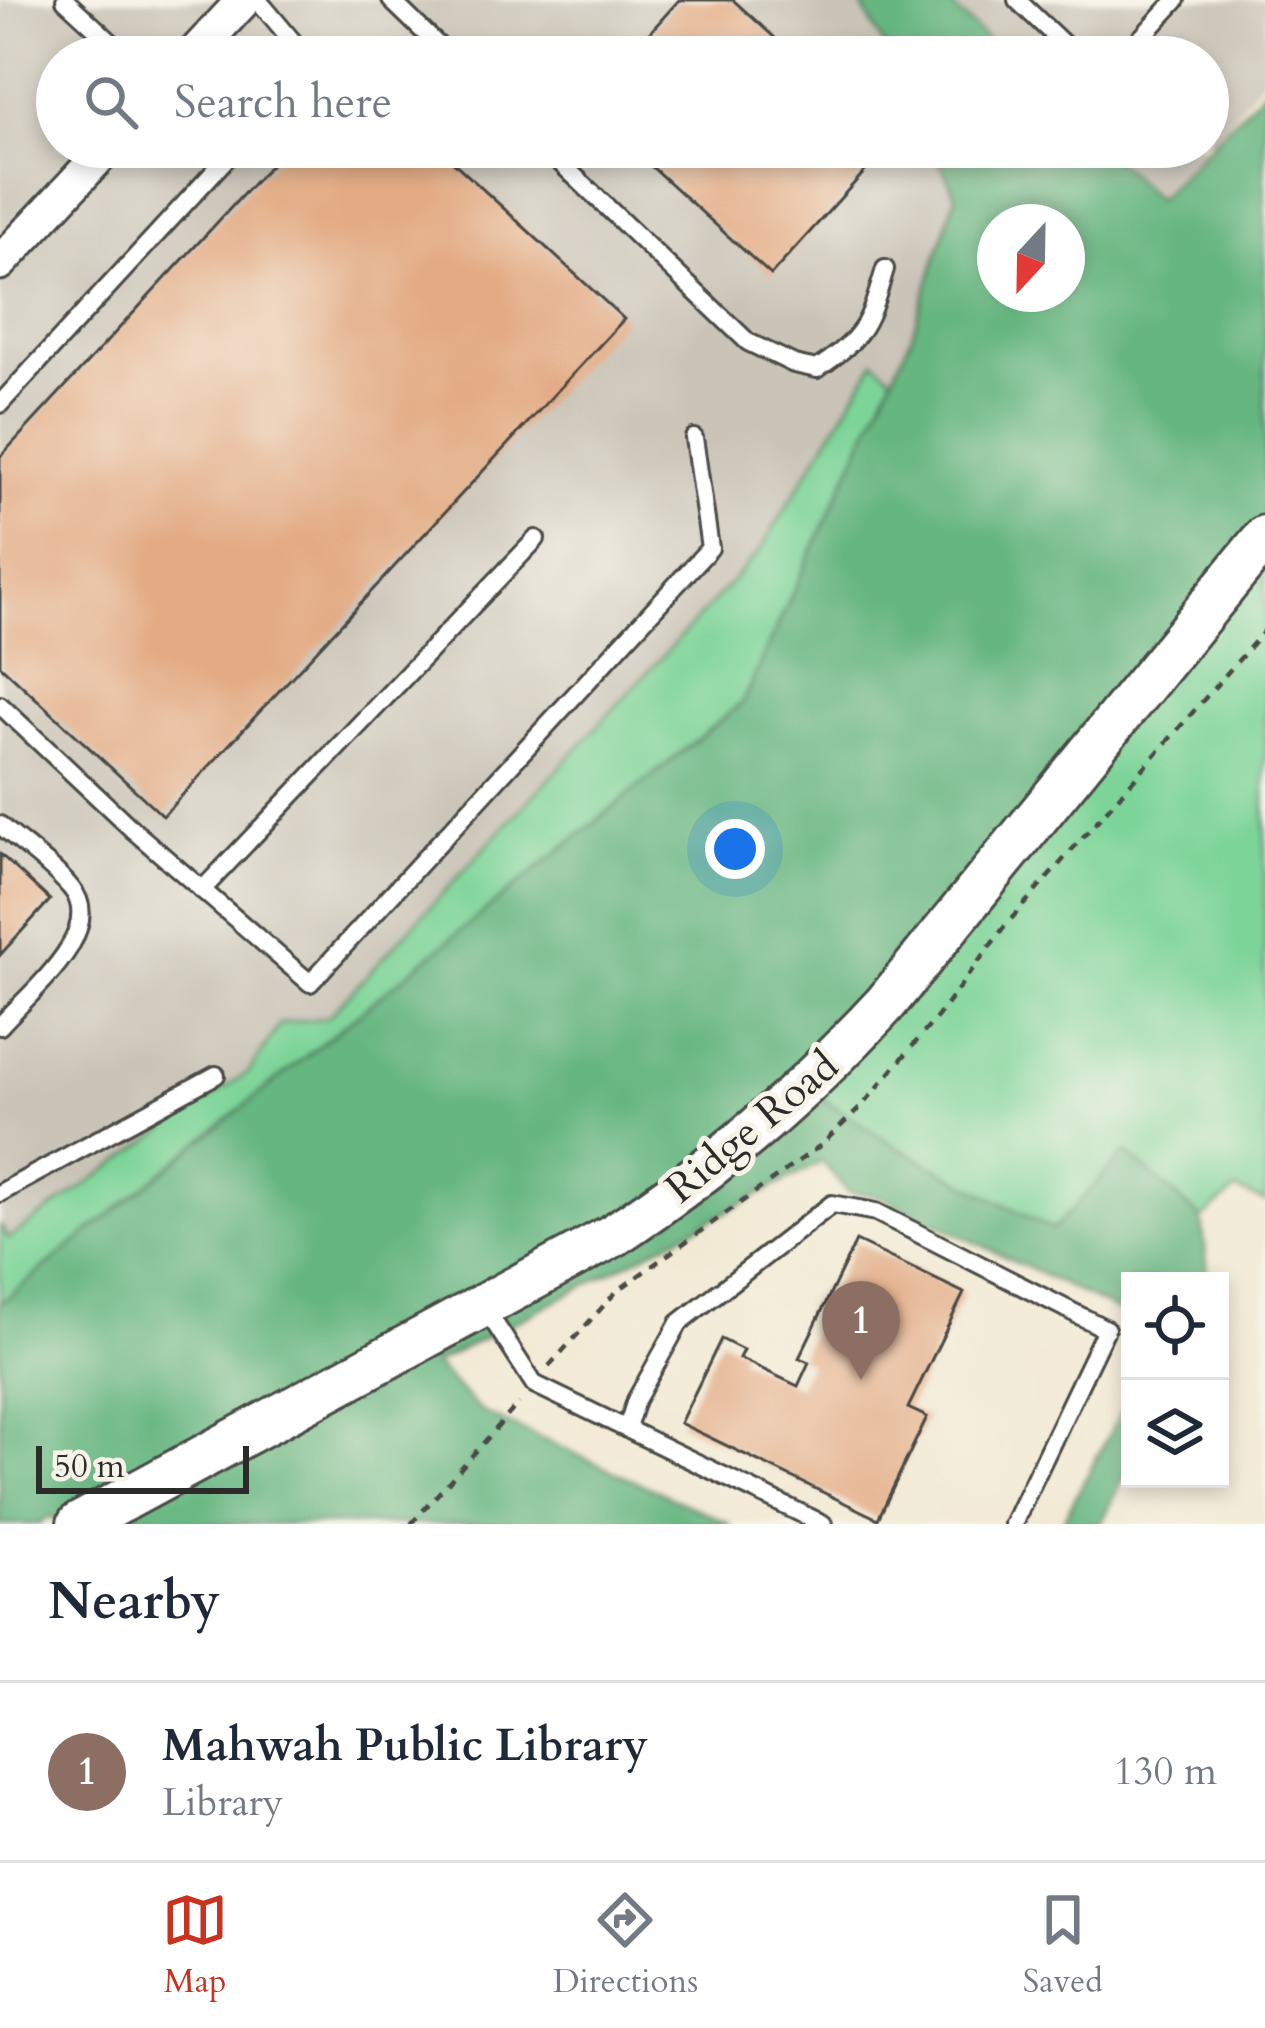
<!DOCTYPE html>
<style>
:root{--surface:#fff;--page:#f6f6f7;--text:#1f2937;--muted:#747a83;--line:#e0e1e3;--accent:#c8321e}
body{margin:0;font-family:Cardo,serif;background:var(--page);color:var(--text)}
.controls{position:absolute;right:36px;bottom:36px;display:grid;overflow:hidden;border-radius:0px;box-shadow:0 6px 18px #0003}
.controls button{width:108px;height:108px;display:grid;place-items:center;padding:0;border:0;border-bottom:3px solid var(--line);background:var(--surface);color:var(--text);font:60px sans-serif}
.compass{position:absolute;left:977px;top:204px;width:108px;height:108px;border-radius:50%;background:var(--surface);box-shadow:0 6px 18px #0003;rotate:202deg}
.scale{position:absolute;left:36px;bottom:30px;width:213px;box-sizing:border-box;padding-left:12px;border:6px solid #2b2b2b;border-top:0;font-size:33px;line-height:42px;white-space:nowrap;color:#2b2b2b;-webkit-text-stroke:9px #f7f3e8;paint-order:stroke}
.you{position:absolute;left:735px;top:849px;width:42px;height:42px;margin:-30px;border:9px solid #fff;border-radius:50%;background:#1a73e8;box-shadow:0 0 0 18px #1a73e833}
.badge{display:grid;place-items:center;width:78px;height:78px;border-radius:50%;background:var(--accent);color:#fff;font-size:39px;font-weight:700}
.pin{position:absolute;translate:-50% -99px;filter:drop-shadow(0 3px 6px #0008)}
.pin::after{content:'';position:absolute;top:63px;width:42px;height:36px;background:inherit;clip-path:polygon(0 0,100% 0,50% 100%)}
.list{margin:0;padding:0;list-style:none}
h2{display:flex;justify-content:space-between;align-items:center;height:156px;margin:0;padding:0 48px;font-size:51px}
h2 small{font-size:39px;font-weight:400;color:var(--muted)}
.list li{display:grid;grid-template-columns:78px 1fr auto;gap:36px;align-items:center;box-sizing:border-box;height:180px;padding:0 48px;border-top:3px solid var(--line)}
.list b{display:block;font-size:45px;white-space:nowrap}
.list p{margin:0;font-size:39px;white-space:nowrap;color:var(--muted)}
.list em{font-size:39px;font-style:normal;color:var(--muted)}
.icon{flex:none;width:66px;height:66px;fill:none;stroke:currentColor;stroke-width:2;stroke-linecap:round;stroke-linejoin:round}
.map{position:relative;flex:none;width:1265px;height:1524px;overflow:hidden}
.search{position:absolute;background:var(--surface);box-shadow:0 6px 18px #0003;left:36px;right:36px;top:36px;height:132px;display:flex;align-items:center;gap:30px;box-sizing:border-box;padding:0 42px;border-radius:66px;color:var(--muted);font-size:45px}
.sheet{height:336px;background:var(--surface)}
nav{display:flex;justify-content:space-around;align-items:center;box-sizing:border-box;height:168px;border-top:3px solid var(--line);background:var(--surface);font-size:33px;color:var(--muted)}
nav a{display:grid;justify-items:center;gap:6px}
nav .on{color:var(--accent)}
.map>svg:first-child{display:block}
.industrial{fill:#c9c3b8;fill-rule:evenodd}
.green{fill:#7dd499;stroke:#548062;stroke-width:3}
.forest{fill:#66b681;stroke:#487056;stroke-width:3;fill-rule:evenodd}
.building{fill:#e3ab84}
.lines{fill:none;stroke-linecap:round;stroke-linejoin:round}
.service-casing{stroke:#494844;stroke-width:22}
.minor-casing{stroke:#494844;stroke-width:39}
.tertiary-casing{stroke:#494844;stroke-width:48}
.path{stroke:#494844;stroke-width:4.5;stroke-dasharray:9 9;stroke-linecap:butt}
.service{stroke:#fff;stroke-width:16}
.minor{stroke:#fff;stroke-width:33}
.tertiary{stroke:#fff;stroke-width:42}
.labels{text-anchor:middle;stroke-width:10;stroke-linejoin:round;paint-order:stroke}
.street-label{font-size:42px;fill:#2b2b2b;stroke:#f7f3e8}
</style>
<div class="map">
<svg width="1265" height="1524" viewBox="0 0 1265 1524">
<rect width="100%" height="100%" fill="#f7f3e8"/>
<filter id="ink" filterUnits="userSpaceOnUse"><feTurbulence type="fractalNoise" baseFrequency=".00833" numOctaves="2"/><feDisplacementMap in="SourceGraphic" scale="24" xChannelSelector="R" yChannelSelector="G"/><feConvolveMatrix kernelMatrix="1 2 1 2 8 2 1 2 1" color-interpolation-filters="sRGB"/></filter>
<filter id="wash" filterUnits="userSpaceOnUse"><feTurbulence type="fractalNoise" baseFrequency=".004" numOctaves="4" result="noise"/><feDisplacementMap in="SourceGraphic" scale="48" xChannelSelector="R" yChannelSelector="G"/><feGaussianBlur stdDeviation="2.7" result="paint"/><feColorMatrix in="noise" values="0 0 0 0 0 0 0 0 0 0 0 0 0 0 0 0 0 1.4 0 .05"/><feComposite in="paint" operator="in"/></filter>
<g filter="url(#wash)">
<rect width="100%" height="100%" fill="#f2e9d3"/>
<!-- industrial -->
<path class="industrial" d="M0 0H1265V76L1208 146V57H57V147H1207L748 693 322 1042 0 1264ZM995 222H1067V294H995Z"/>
<!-- green -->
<g class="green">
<path d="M875 361 893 377 742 703 0 1304V1224L8 1239 250 1071 280 1024 328 1017 760 551Z"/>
<path d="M1265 540V1202L1236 1190 1202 1219 1126 1152 1053 1230 897 1147 798 1083Z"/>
</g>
<!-- forest -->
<g class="forest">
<path d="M859 0H945L1005 57H890Z"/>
<path d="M1265 88V530L798 1083 897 1147 1053 1230 1126 1152 1202 1219 1209 1281H1130V1317L879 1196 848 1192 822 1162 434 1364 480 1411 731 1524H62L50 1517 39 1524H0V1304L742 703 911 337 956 196 933 147H1101L1157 200ZM995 222H1067V294H995Z"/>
<path d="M1130 1395V1466L1101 1524H1061Z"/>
</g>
<g id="blocks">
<!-- building -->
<g class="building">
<path d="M679 0H733L796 57H628Z"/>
<path d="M287 147H437L624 319 163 816 0 665V457Z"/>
<path d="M630 147H887L771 275Z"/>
<path d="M0 854 50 900 0 955Z"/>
<path d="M856 1241 964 1293 908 1408 927 1417 878 1519 680 1423 721 1339 743 1350 739 1358 798 1386 809 1362 799 1358Z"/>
</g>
</g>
</g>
<g filter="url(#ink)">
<use href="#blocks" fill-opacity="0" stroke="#494844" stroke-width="3"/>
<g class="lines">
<!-- service casing -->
<g class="service-casing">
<g id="service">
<path d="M65 0 127 57"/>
<path d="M258 0 294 43 299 57"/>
<path d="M391 0 450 57"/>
<path d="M1017 0 1077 57"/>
<path d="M1124 57 1176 0"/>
<path d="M544 147 748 342 794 364 817 369C865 337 869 323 885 269"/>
<path d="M0 404 237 147"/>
<path d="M0 705 133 830 310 983 710 548 694 438"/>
<path d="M0 825C23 845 51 864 71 888 108 931 28 994 0 1026"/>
<path d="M202 890 536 539"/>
<path d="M0 1193 216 1075"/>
<path d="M485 1308 534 1384 823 1524"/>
<path d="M627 1428 636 1400 679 1323 832 1204 876 1212 1106 1329 1013 1524"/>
</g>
</g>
<!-- minor casing -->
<g class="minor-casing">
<g id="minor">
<path d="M191 57 244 0"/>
<path d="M0 263 108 147"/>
</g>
</g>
<!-- tertiary casing -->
<g class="tertiary-casing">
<path id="tertiary" d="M79 1524 614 1235C722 1163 798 1098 886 1003L1265 537"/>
</g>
<!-- path -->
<g class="path">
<path d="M549 1366 617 1291 821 1145 861 1107 938 1016 1005 926 1265 630"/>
<path d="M411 1524 519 1403"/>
</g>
<!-- service -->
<use href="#service" class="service"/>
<!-- minor -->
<use href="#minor" class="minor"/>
<!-- tertiary -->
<use href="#tertiary" class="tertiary"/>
</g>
</g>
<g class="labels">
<!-- street labels -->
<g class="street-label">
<text transform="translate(751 1126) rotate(-40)" y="15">Ridge Road</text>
</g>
</g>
</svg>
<div class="controls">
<button><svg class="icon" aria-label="locate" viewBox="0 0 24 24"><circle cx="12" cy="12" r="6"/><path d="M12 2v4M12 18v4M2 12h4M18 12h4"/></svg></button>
<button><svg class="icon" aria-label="layers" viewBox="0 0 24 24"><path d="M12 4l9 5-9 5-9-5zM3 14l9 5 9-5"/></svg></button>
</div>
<svg class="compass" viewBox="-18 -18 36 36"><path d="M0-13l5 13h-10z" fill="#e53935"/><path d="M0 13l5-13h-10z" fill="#747a83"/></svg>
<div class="scale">50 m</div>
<div class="you"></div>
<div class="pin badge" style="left:861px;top:1380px;background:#8d6e63">1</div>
<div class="search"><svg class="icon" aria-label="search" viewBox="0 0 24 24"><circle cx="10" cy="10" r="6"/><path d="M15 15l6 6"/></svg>Search here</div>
</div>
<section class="sheet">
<h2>Nearby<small></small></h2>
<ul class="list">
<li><span class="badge" style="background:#8d6e63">1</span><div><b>Mahwah Public Library</b><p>Library</p></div><em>130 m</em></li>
</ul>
</section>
<nav>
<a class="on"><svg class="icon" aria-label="map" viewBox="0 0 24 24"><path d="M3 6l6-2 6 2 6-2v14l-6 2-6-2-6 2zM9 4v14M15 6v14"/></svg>Map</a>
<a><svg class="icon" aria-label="directions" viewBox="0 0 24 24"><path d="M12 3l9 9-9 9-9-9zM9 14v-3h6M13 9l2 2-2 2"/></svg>Directions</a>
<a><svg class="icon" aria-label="saved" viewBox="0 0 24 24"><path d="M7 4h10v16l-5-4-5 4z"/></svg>Saved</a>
</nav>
